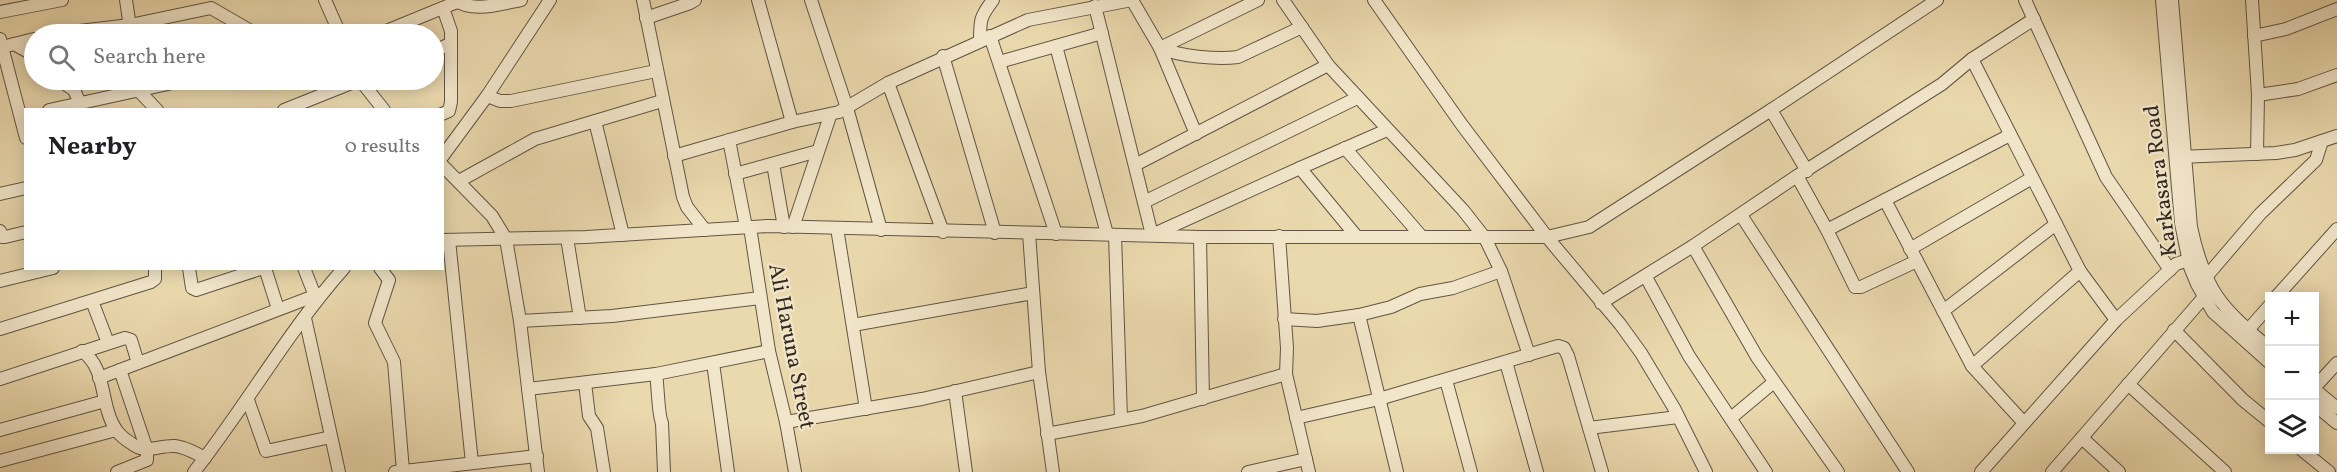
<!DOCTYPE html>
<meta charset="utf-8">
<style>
:root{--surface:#fff;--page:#f6f6f6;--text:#202124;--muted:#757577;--line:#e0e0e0}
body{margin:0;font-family:Vollkorn,serif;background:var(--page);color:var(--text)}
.controls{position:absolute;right:18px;bottom:18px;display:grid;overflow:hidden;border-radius:0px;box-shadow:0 3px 15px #0003}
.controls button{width:54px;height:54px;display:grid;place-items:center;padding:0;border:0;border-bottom:2px solid var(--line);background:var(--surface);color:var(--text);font:30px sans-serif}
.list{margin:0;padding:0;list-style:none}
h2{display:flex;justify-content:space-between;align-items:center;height:78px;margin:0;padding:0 24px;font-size:26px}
h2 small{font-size:20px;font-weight:400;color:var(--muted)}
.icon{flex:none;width:33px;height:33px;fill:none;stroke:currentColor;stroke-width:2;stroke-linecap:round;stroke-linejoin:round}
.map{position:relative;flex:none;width:2337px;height:472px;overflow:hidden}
.search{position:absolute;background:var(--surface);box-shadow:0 3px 15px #0003;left:24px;top:24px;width:420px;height:66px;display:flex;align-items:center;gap:15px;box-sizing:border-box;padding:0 21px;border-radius:33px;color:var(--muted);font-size:22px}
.panel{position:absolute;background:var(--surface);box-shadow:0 3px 15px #0003;left:24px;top:108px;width:420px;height:162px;border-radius:0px}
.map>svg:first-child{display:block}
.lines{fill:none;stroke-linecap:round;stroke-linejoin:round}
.minor-casing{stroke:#615544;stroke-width:14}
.minor{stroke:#f2e6ca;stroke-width:12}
.labels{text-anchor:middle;stroke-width:4.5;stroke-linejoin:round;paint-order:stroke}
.street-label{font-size:22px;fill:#332920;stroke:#f2e6ca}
</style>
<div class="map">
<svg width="2337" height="472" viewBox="0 0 2337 472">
<rect width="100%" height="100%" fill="#ebd9ae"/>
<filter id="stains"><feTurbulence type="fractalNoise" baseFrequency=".00333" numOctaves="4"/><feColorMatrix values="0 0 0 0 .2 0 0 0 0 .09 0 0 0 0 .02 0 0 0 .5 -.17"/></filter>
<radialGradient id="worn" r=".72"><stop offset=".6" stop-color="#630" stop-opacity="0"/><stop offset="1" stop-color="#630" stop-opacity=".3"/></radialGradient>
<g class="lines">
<!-- minor casing -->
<g class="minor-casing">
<g id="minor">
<path d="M126 0 131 34"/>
<path d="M325 0 340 34"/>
<path d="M454 0C474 13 499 4 521 0"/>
<path d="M643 0 683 197 687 207 705 230"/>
<path d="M758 0 792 122"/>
<path d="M811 0 847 108 881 230"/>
<path d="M1132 0 1160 48 1196 134"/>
<path d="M1283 0 1328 65 1463 210 1485 238 1501 271 1529 355"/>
<path d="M1374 0 1462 125 1547 237 1620 324 1641 353 1674 408 1706 472"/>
<path d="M2025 0 2106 177 2170 270"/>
<path d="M2162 0 2181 223 2190 267 2197 284 2213 312 2270 363"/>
<path d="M2172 0 2191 227C2205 292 2221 307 2270 349"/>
<path d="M2252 0 2258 95 2257 154"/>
<path d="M1095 6 1152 235 1300 168 1357 237"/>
<path d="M0 12 62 0"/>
<path d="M646 18 690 3 695 0"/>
<path d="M54 34 130 25 211 8 256 34"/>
<path d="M379 34 457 2"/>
<path d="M990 36 1056 234"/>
<path d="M2254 36 2286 29 2337 9"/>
<path d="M0 39 26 138"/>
<path d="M980 41C980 20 980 17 993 0"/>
<path d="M14 44 34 55"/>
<path d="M1056 46 1107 234"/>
<path d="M2 47 34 39"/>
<path d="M1160 48C1179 56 1217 60 1238 57L1302 27"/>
<path d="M1160 48 1258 0"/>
<path d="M434 51 450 44"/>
<path d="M943 56 995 233"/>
<path d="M1972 59 2080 271 2116 320"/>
<path d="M999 62 1102 33"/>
<path d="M59 80 74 90 80 103"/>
<path d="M137 80 139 91 157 110"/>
<path d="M360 80 384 110"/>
<path d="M888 83 943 232"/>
<path d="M2258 95 2298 89 2337 75"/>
<path d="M487 96 500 101H511L656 71"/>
<path d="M49 110 186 80"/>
<path d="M284 110 359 80"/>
<path d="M1771 110 1807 171"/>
<path d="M442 114 449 111 451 102V31L443 8"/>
<path d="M595 121 623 235"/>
<path d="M729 140 746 227"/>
<path d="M1345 148 1422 237"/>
<path d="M674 156 792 122 839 112 888 83 1028 20 1132 0"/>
<path d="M442 157 487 96 550 0"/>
<path d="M2179 157 2276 153 2295 150 2337 136"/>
<path d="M773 164 784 227"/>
<path d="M442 165 492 216 506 239 520 321 538 472"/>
<path d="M1135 165 1328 65"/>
<path d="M1300 168 1387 130"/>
<path d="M735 174 818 151"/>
<path d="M1797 176 1827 230 1855 287H1861L1917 261"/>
<path d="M459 181 535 139 662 101"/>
<path d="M0 194 26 188"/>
<path d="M1885 200 1972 366 2024 423"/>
<path d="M1144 202 1357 98"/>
<path d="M1741 215 1908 472"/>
<path d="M750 227 769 351 786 422 795 472"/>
<path d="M793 227 830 116"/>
<path d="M837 228 866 409"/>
<path d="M1827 230 2010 135"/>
<path d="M0 231 2 237H5L26 232"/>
<path d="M1029 233 1039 372 1053 472"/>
<path d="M1115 235 1121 419"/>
<path d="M1279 236 1287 348 1286 374 1309 472"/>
<path d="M1200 237 1203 399"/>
<path d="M567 238 580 318"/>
<path d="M442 240 586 237 768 226 1200 237H1547L1589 227 1771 110 1937 0"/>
<path d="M449 240 472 463"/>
<path d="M1693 246 1757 357 1838 472"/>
<path d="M1910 249 2032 178"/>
<path d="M189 268 192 288 196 290 263 268"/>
<path d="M265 268 278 309"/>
<path d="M304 268 315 296"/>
<path d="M380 268 389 280 375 323 394 362 403 471"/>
<path d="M1646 277 1689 356 1766 472"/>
<path d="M2206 277 2260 214 2316 160 2322 141"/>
<path d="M0 281 53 268"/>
<path d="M2277 296 2337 229"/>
<path d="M92 301 108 343"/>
<path d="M1601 303 1693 246 1797 176 1942 84 1972 59 2034 19"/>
<path d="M1943 311 2056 224"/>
<path d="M1359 315 1397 472"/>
<path d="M305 318 339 472"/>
<path d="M1284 319 1317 321 1359 315 1391 307 1420 294 1453 288 1501 271"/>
<path d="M520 321 612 316 760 298"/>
<path d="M853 325 1033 293"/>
<path d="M0 329 151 282 155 279V268"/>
<path d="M2174 330 2243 400 2270 422"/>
<path d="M2248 330 2270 305"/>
<path d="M82 351C108 369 99 406 117 431 120 435 126 440 131 443 145 455 158 445 175 446 186 447 195 453 205 458"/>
<path d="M1506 362 1537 472"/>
<path d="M713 363 728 472"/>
<path d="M1972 366 2080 271"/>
<path d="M656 374C658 385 658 415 662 423L664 472"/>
<path d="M99 378 322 293"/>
<path d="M0 379 125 338 131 340 138 363"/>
<path d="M1446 380 1471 472"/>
<path d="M585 383 589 416 597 428 604 472"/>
<path d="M2128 384 2225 472"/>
<path d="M2314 388 2337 363"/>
<path d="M528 389 656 374 769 351"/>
<path d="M2314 389 2337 408"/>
<path d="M955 391 966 472"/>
<path d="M248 400 266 451 331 437"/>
<path d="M2314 404 2337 423"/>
<path d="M1296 418 1379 399 1558 346 1564 348 1568 356 1602 472"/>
<path d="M1731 418 1774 382"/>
<path d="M786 422 922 399 1039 372"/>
<path d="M1589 428 1678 417"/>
<path d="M0 430 105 401"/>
<path d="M1047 434 1142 416 1286 374"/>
<path d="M2082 438 2119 472"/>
<path d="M2302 450 2329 472"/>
<path d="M0 461 116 430"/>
<path d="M117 472 147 460V450L120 370"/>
<path d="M194 472C246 406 288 331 344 268"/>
<path d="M395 472 537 456"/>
<path d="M1248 472 1306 459"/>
<path d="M1981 472 2116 320 2176 264 2188 260"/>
<path d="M2052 472 2204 297"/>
</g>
</g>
<!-- minor -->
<use href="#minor" class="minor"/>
</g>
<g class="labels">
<!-- street labels -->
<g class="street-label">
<text transform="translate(2159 181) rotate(-97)" y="8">Karkasara Road</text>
<text transform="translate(793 346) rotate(79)" y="8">Ali Haruna Street</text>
</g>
</g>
<rect width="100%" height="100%" filter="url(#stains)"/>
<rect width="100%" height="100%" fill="url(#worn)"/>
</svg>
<div class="controls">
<button>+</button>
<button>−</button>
<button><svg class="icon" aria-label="layers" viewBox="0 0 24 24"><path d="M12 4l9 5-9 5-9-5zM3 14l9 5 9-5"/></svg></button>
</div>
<div class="search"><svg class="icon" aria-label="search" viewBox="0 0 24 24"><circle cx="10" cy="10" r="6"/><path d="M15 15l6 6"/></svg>Search here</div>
<section class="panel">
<h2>Nearby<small>0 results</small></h2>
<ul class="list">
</ul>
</section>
</div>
